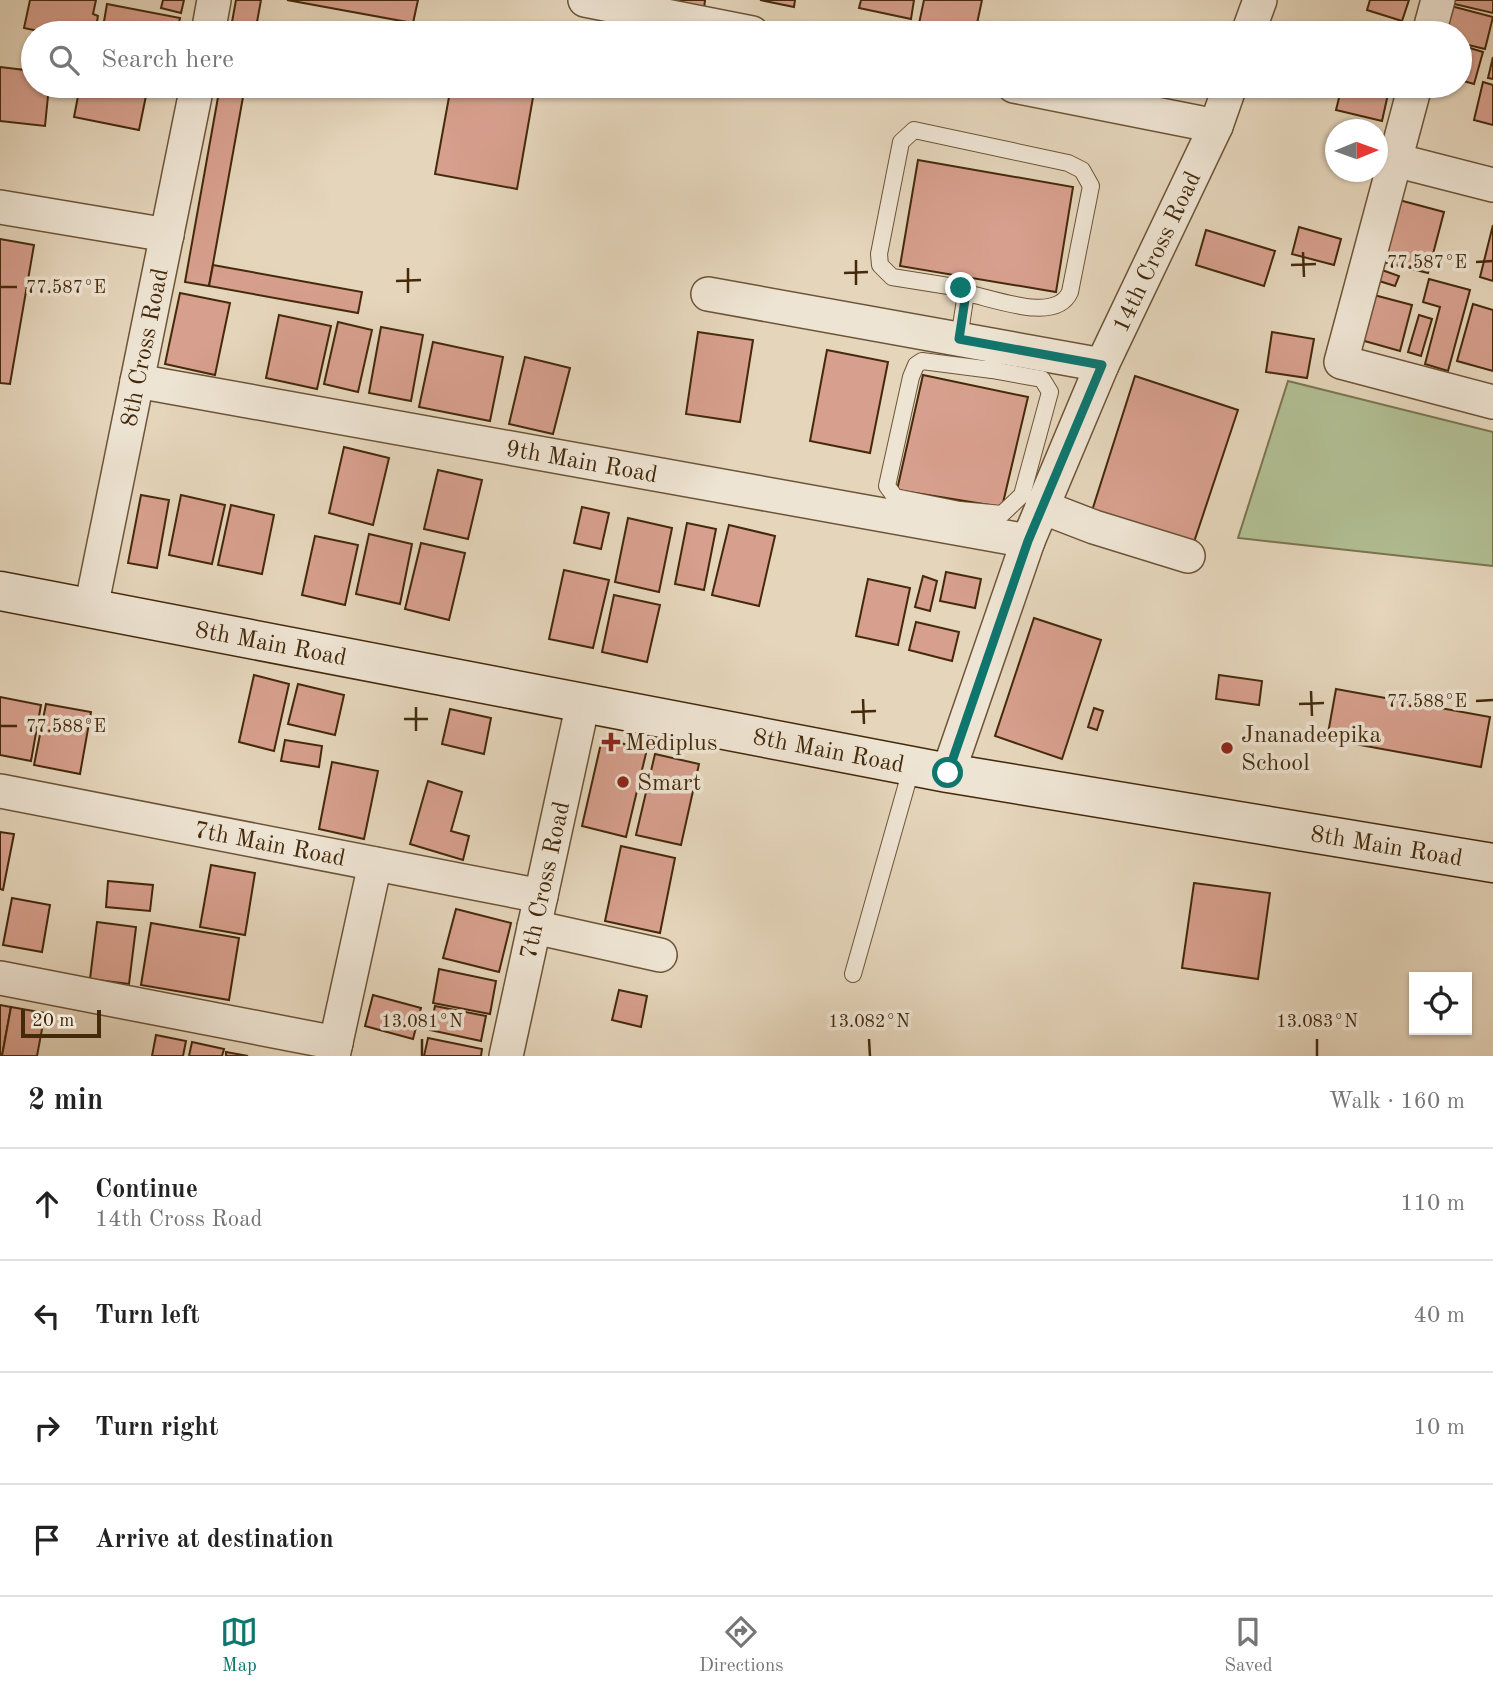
<!DOCTYPE html>
<meta charset="utf-8">
<style>
:root{--surface:#fff;--page:#f6f6f6;--text:#222;--muted:#767676;--line:#e0e0e0;--accent:#0f766e}
body{margin:0;font-family:"Old Standard TT",serif;background:var(--page);color:var(--text)}
.controls{position:absolute;right:21px;bottom:21px;display:grid;overflow:hidden;border-radius:0px;box-shadow:0 2px 5px #0004}
.controls button{width:63px;height:63px;display:grid;place-items:center;padding:0;border:0;border-bottom:2px solid var(--line);background:var(--surface);color:var(--text);font:35px sans-serif}
.compass{position:absolute;left:1325px;top:119px;width:63px;height:63px;border-radius:50%;background:var(--surface);box-shadow:0 2px 5px #0004;rotate:89deg}
.scale{position:absolute;left:21px;bottom:18px;width:80px;box-sizing:border-box;padding-left:7px;border:4px solid #44290a;border-top:0;font-size:19px;line-height:24px;white-space:nowrap;color:#44290a;-webkit-text-stroke:5px #eee4d3;paint-order:stroke}
.stop{position:absolute;width:21px;height:21px;margin:-16px;border:5px solid #0f766e;border-radius:50%;background:#fff}
.stop.end{background:#0f766e;border-color:#fff;box-shadow:0 2px 7px #0008}
.list{margin:0;padding:0;list-style:none}
h2{display:flex;justify-content:space-between;align-items:center;height:91px;margin:0;padding:0 28px;font-size:30px}
h2 small{font-size:23px;font-weight:400;color:var(--muted)}
.list li{display:grid;grid-template-columns:46px 1fr auto;gap:21px;align-items:center;box-sizing:border-box;height:112px;padding:0 28px;border-top:2px solid var(--line)}
.list b{display:block;font-size:26px;white-space:nowrap}
.list p{margin:0;font-size:23px;white-space:nowrap;color:var(--muted)}
.list em{font-size:23px;font-style:normal;color:var(--muted)}
.icon{flex:none;width:38px;height:38px;fill:none;stroke:currentColor;stroke-width:2;stroke-linecap:round;stroke-linejoin:round}
.map{position:relative;flex:none;width:1493px;height:1056px;overflow:hidden}
.search{position:absolute;background:var(--surface);box-shadow:0 2px 5px #0004;left:21px;right:21px;top:21px;height:77px;display:flex;align-items:center;gap:18px;box-sizing:border-box;padding:0 24px;border-radius:38px;color:var(--muted);font-size:26px}
.sheet{height:539px;background:var(--surface)}
nav{display:flex;justify-content:space-around;align-items:center;box-sizing:border-box;height:98px;border-top:2px solid var(--line);background:var(--surface);font-size:19px;color:var(--muted)}
nav a{display:grid;justify-items:center;gap:4px}
nav .on{color:var(--accent)}
.map>svg:first-child{display:block}
.green{fill:#b1be93;stroke:#7a744e;stroke-width:2}
.building{fill:#d79f8d;stroke:#44290a;stroke-width:2}
.lines{fill:none;stroke-linecap:round;stroke-linejoin:round}
.lane-casing{stroke:#6c5436;stroke-width:18}
.street-casing{stroke:#6c5436;stroke-width:36}
.secondary-casing{stroke:#44290a;stroke-width:41}
.lane{stroke:#eee4d3;stroke-width:16}
.street{stroke:#eee4d3;stroke-width:33}
.secondary{stroke:#eee4d3;stroke-width:38}
.route{stroke:#0f766e;stroke-width:9}
.ticks{fill:none;stroke:#44290a;stroke-width:2.5}
.poi-dot{fill:#8f2418;stroke:#eee4d3;stroke-width:2.5}
.labels{text-anchor:middle;stroke-width:7;stroke-linejoin:round;paint-order:stroke}
.street-label{font-size:24px;fill:#44290a;stroke:#eee4d3}
.poi-label{font-size:24px;fill:#44290a;stroke:#eee4d3;text-anchor:start}
.ticks-label{font-size:18px;text-anchor:middle;fill:#44290a;stroke:#eee4d3;stroke-width:7;stroke-linejoin:round;paint-order:stroke}
</style>
<div class="map">
<svg width="1493" height="1056" viewBox="0 0 1493 1056">
<rect width="100%" height="100%" fill="#e5d5bb"/>
<filter id="stains"><feTurbulence type="fractalNoise" baseFrequency=".00286" numOctaves="4"/><feColorMatrix values="0 0 0 0 .2 0 0 0 0 .09 0 0 0 0 .02 0 0 0 .5 -.17"/></filter>
<radialGradient id="worn" r=".72"><stop offset=".6" stop-color="#630" stop-opacity="0"/><stop offset="1" stop-color="#630" stop-opacity=".3"/></radialGradient>
<!-- green -->
<path class="green" d="M1288 381 1493 432V566L1238 538Z"/>
<!-- building -->
<g class="building">
<path d="M30 0H96L93 14 98 16 95 33H48L24 28Z"/>
<path d="M163 0H184L181 13 161 8Z"/>
<path d="M236 0H261L255 33H230Z"/>
<path d="M287 0H418L413 23Z"/>
<path d="M680 0H705L704 9 679 5Z"/>
<path d="M760 0H795L794 7Z"/>
<path d="M861 0H914L911 19 859 8Z"/>
<path d="M924 0H982L975 33H917Z"/>
<path d="M1370 0H1409L1402 21 1367 10Z"/>
<path d="M1450 0H1493V13L1450 3Z"/>
<path d="M107 4 180 18 177 33H102Z"/>
<path d="M1451 6 1493 17 1485 49 1460 43V33H1444Z"/>
<path d="M1460 45 1483 52 1474 84 1460 80Z"/>
<path d="M1493 57V79L1488 78Z"/>
<path d="M0 67 33 71V86H49L45 126 0 121Z"/>
<path d="M1483 82 1493 85V125L1474 120Z"/>
<path d="M80 86H148L139 130 74 117Z"/>
<path d="M220 86H245L209 286 185 282Z"/>
<path d="M451 86H535L517 189 435 174Z"/>
<path d="M1342 86 1388 94 1382 121 1336 110Z"/>
<path d="M918 160 1073 187 1056 292 900 266Z"/>
<path d="M1399 200 1444 212 1428 273 1383 262Z"/>
<path d="M1493 225V281L1480 277Z"/>
<path d="M1299 227 1341 239 1334 265 1292 254Z"/>
<path d="M1206 230 1275 251 1264 286 1196 265Z"/>
<path d="M0 239 34 245 10 384 0 383Z"/>
<path d="M213 265 362 292 358 313 209 286Z"/>
<path d="M1379 269 1399 276 1395 286 1376 280Z"/>
<path d="M1429 279 1470 290 1448 371 1425 364 1440 307 1423 302Z"/>
<path d="M180 293 230 303 215 375 165 364Z"/>
<path d="M1374 295 1412 305 1400 351 1361 340Z"/>
<path d="M1473 304 1493 310V371L1457 361Z"/>
<path d="M279 315 331 326 317 389 266 378Z"/>
<path d="M1419 315 1432 319 1421 356 1408 352Z"/>
<path d="M338 322 372 330 358 392 324 384Z"/>
<path d="M381 327 423 335 411 401 369 393Z"/>
<path d="M698 332 753 340 740 422 686 414Z"/>
<path d="M1272 332 1314 339 1307 378 1266 372Z"/>
<path d="M433 342 503 357 490 421 419 407Z"/>
<path d="M827 350 888 362 870 453 810 441Z"/>
<path d="M525 357 570 368 553 434 509 424Z"/>
<path d="M923 375 1028 397 1002 507 897 490Z"/>
<path d="M1135 376 1238 410 1191 551 1090 517Z"/>
<path d="M344 447 389 458 373 525 329 513Z"/>
<path d="M438 470 482 480 468 539 424 529Z"/>
<path d="M141 495 169 500 157 568 128 563Z"/>
<path d="M181 495 225 505 212 564 169 555Z"/>
<path d="M231 505 274 515 262 574 218 565Z"/>
<path d="M582 507 609 513 601 549 574 543Z"/>
<path d="M628 518 672 528 659 592 615 582Z"/>
<path d="M687 523 716 529 704 590 675 584Z"/>
<path d="M729 525 775 536 759 606 712 595Z"/>
<path d="M369 534 412 544 400 604 356 594Z"/>
<path d="M315 536 358 545 345 605 302 595Z"/>
<path d="M421 543 465 553 449 620 405 609Z"/>
<path d="M564 570 609 580 593 648 549 639Z"/>
<path d="M946 572 981 579 975 608 940 601Z"/>
<path d="M923 576 937 581 930 611 915 607Z"/>
<path d="M868 579 910 588 898 645 856 636Z"/>
<path d="M614 595 660 605 647 662 602 652Z"/>
<path d="M1034 618 1101 640 1062 759 995 736Z"/>
<path d="M916 622 959 632 952 661 909 650Z"/>
<path d="M254 675 289 684 274 751 239 742Z"/>
<path d="M1219 675 1262 681 1259 705 1216 699Z"/>
<path d="M298 684 344 695 335 735 288 724Z"/>
<path d="M1336 689 1490 717 1481 767 1327 739Z"/>
<path d="M0 697 41 705 31 761 0 755Z"/>
<path d="M46 704 91 712 80 774 34 765Z"/>
<path d="M1094 708 1103 711 1097 730 1088 727Z"/>
<path d="M450 709 491 718 484 754 442 744Z"/>
<path d="M602 739 647 749 626 837 582 826Z"/>
<path d="M285 740 322 746 319 767 281 761Z"/>
<path d="M655 754 699 764 681 845 636 835Z"/>
<path d="M332 762 378 771 364 839 319 829Z"/>
<path d="M428 781 462 792 451 831 469 836 463 860 410 844Z"/>
<path d="M0 832 14 834 3 890 0 889Z"/>
<path d="M621 846 675 858 660 933 605 921Z"/>
<path d="M211 865 255 873 245 935 200 927Z"/>
<path d="M108 881 153 885 150 911 106 907Z"/>
<path d="M1194 883 1270 893 1258 979 1182 968Z"/>
<path d="M12 898 50 905 42 952 3 945Z"/>
<path d="M456 909 511 923 499 972 443 958Z"/>
<path d="M97 922 136 927 129 984 90 979Z"/>
<path d="M151 923 239 938 229 1000 141 985Z"/>
<path d="M439 969 496 981 490 1014 433 1003Z"/>
<path d="M619 990 647 996 641 1027 612 1020Z"/>
<path d="M373 995 421 1008 413 1039 365 1026Z"/>
<path d="M0 1005 11 1007 2 1056H0Z"/>
<path d="M435 1006 486 1016 481 1041 430 1030Z"/>
<path d="M11 1007 45 1013 37 1056H2Z"/>
<path d="M156 1035 186 1041 183 1056H152Z"/>
<path d="M428 1038 482 1049 481 1056H424Z"/>
<path d="M192 1042 224 1049 222 1056H189Z"/>
<path d="M226 1052 248 1056H226Z"/>
</g>
<g class="lines">
<!-- lane casing -->
<g class="lane-casing">
<g id="lane">
<path d="M959 339 966 293 961 288 892 277 880 265 879 254 901 142 914 130 1068 163 1082 170 1091 186 1070 292C1056 324 993 298 966 293"/>
<path d="M960 510 895 497 887 486 911 377 916 365 922 361 992 370"/>
<path d="M957 528 960 510 1002 514 1022 495 1050 392 1042 379 992 370 996 346"/>
<path d="M853 974 912 766"/>
</g>
</g>
<!-- street casing -->
<g class="street-casing">
<g id="street">
<path d="M585 0 752 33"/>
<path d="M208 33 214 0"/>
<path d="M1248 33 1260 0"/>
<path d="M1429 33 1438 0"/>
<path d="M1014 86 1216 126"/>
<path d="M1415 86 1341 362 1493 402"/>
<path d="M1395 160 1493 185"/>
<path d="M0 207 167 235"/>
<path d="M708 294 1102 365"/>
<path id="s1" d="M137 381 1028 541"/>
<path d="M1042 507 1094 527 1188 556"/>
<path id="s2" d="M91 608 197 86"/>
<path id="s3" d="M948 773 1028 541 1102 365 1216 126 1230 86"/>
<path id="s4" d="M0 791 541 896"/>
<path d="M534 927 660 955"/>
<path d="M0 978 336 1043"/>
<path d="M333 1056 375 864"/>
<path id="s5" d="M506 1056 583 703"/>
</g>
</g>
<!-- secondary casing -->
<g class="secondary-casing">
<g id="secondary">
<path id="s6" d="M0 591 948 773 1493 863"/>
</g>
</g>
<!-- lane -->
<use href="#lane" class="lane"/>
<!-- street -->
<use href="#street" class="street"/>
<!-- secondary -->
<use href="#secondary" class="secondary"/>
</g>
<g class="lines">
<!-- route -->
<path class="route" d="M948 773 1028 541 1102 365 959 339 966 293 961 288"/>
</g>
<!-- ticks -->
<path class="ticks" d="M1303 252 1304 277M856 260V285M1476 262 1493 261M1291 265 1316 264M408 268V293M844 273 868 272M396 281 421 280M0 287H17M1311 691 1312 716M863 699 864 724M1476 701 1493 700M1299 704 1324 703M416 707V731M851 712 876 711M404 719H428M0 726H17M422 1039V1056M869 1039 870 1056M1317 1039V1056"/>
<!-- markers -->
<g class="poi-dot">
<path d="M607.5 731.5h7v7h7v7h-7v7h-7v-7h-7v-7h7z"/>
<circle cx="1227" cy="748" r="7"/>
<circle cx="623" cy="782" r="7"/>
</g>
<g class="labels">
<!-- street labels -->
<g class="street-label">
<text dy="8" stroke="none"><textPath href="#s3" startOffset="562">14th Cross Road</textPath></text>
<text dy="8" stroke="none"><textPath href="#s2" startOffset="266">8th Cross Road</textPath></text>
<text dy="8" stroke="none"><textPath href="#s1" startOffset="452">9th Main Road</textPath></text>
<text dy="8" stroke="none"><textPath href="#s6" startOffset="276">8th Main Road</textPath></text>
<text dy="8" stroke="none"><textPath href="#s6" startOffset="844">8th Main Road</textPath></text>
<text dy="8" stroke="none"><textPath href="#s4" startOffset="275">7th Main Road</textPath></text>
<text dy="8" stroke="none"><textPath href="#s6" startOffset="1410">8th Main Road</textPath></text>
<text dy="8" stroke="none"><textPath href="#s5" startOffset="180">7th Cross Road</textPath></text>
</g>
<!-- poi labels -->
<g class="poi-label">
<text x="1241" y="742">Jnanadeepika<tspan x="1241" dy="28">School</tspan></text>
<text x="625" y="750">Mediplus</text>
<text x="637" y="790">Smart</text>
</g>
</g>
<g class="ticks-label">
<text x="1427" y="268">77.587°E</text>
<text x="66" y="293">77.587°E</text>
<text x="1427" y="707">77.588°E</text>
<text x="66" y="732">77.588°E</text>
<text x="422" y="1027">13.081°N</text>
<text x="869" y="1027">13.082°N</text>
<text x="1317" y="1027">13.083°N</text>
</g>
<rect width="100%" height="100%" filter="url(#stains)"/>
<rect width="100%" height="100%" fill="url(#worn)"/>
</svg>
<div class="controls">
<button><svg class="icon" aria-label="locate" viewBox="0 0 24 24"><circle cx="12" cy="12" r="6"/><path d="M12 2v4M12 18v4M2 12h4M18 12h4"/></svg></button>
</div>
<svg class="compass" viewBox="-18 -18 36 36"><path d="M0-13l5 13h-10z" fill="#e53935"/><path d="M0 13l5-13h-10z" fill="#767676"/></svg>
<div class="scale">20 m</div>
<div class="stop" style="left:948px;top:773px"></div>
<div class="stop end" style="left:961px;top:288px"></div>
<div class="search"><svg class="icon" aria-label="search" viewBox="0 0 24 24"><circle cx="10" cy="10" r="6"/><path d="M15 15l6 6"/></svg>Search here</div>
</div>
<section class="sheet">
<h2>2 min<small>Walk · 160 m</small></h2>
<ul class="list">
<li><svg class="icon" aria-label="ahead" viewBox="0 0 24 24"><path d="M12 20V5M6 11l6-6 6 6"/></svg><div><b>Continue</b><p>14th Cross Road</p></div><em>110 m</em></li>
<li><svg class="icon" aria-label="left" viewBox="0 0 24 24"><path d="M17 20v-9H6M10 6l-5 5 5 5"/></svg><div><b>Turn left</b></div><em>40 m</em></li>
<li><svg class="icon" aria-label="right" viewBox="0 0 24 24"><path d="M7 20v-9h11M14 6l5 5-5 5"/></svg><div><b>Turn right</b></div><em>10 m</em></li>
<li><svg class="icon" aria-label="arrive" viewBox="0 0 24 24"><path d="M6 21V4h12l-3 4 3 4H6"/></svg><div><b>Arrive at destination</b></div></li>
</ul>
</section>
<nav>
<a class="on"><svg class="icon" aria-label="map" viewBox="0 0 24 24"><path d="M3 6l6-2 6 2 6-2v14l-6 2-6-2-6 2zM9 4v14M15 6v14"/></svg>Map</a>
<a><svg class="icon" aria-label="directions" viewBox="0 0 24 24"><path d="M12 3l9 9-9 9-9-9zM9 14v-3h6M13 9l2 2-2 2"/></svg>Directions</a>
<a><svg class="icon" aria-label="saved" viewBox="0 0 24 24"><path d="M7 4h10v16l-5-4-5 4z"/></svg>Saved</a>
</nav>
